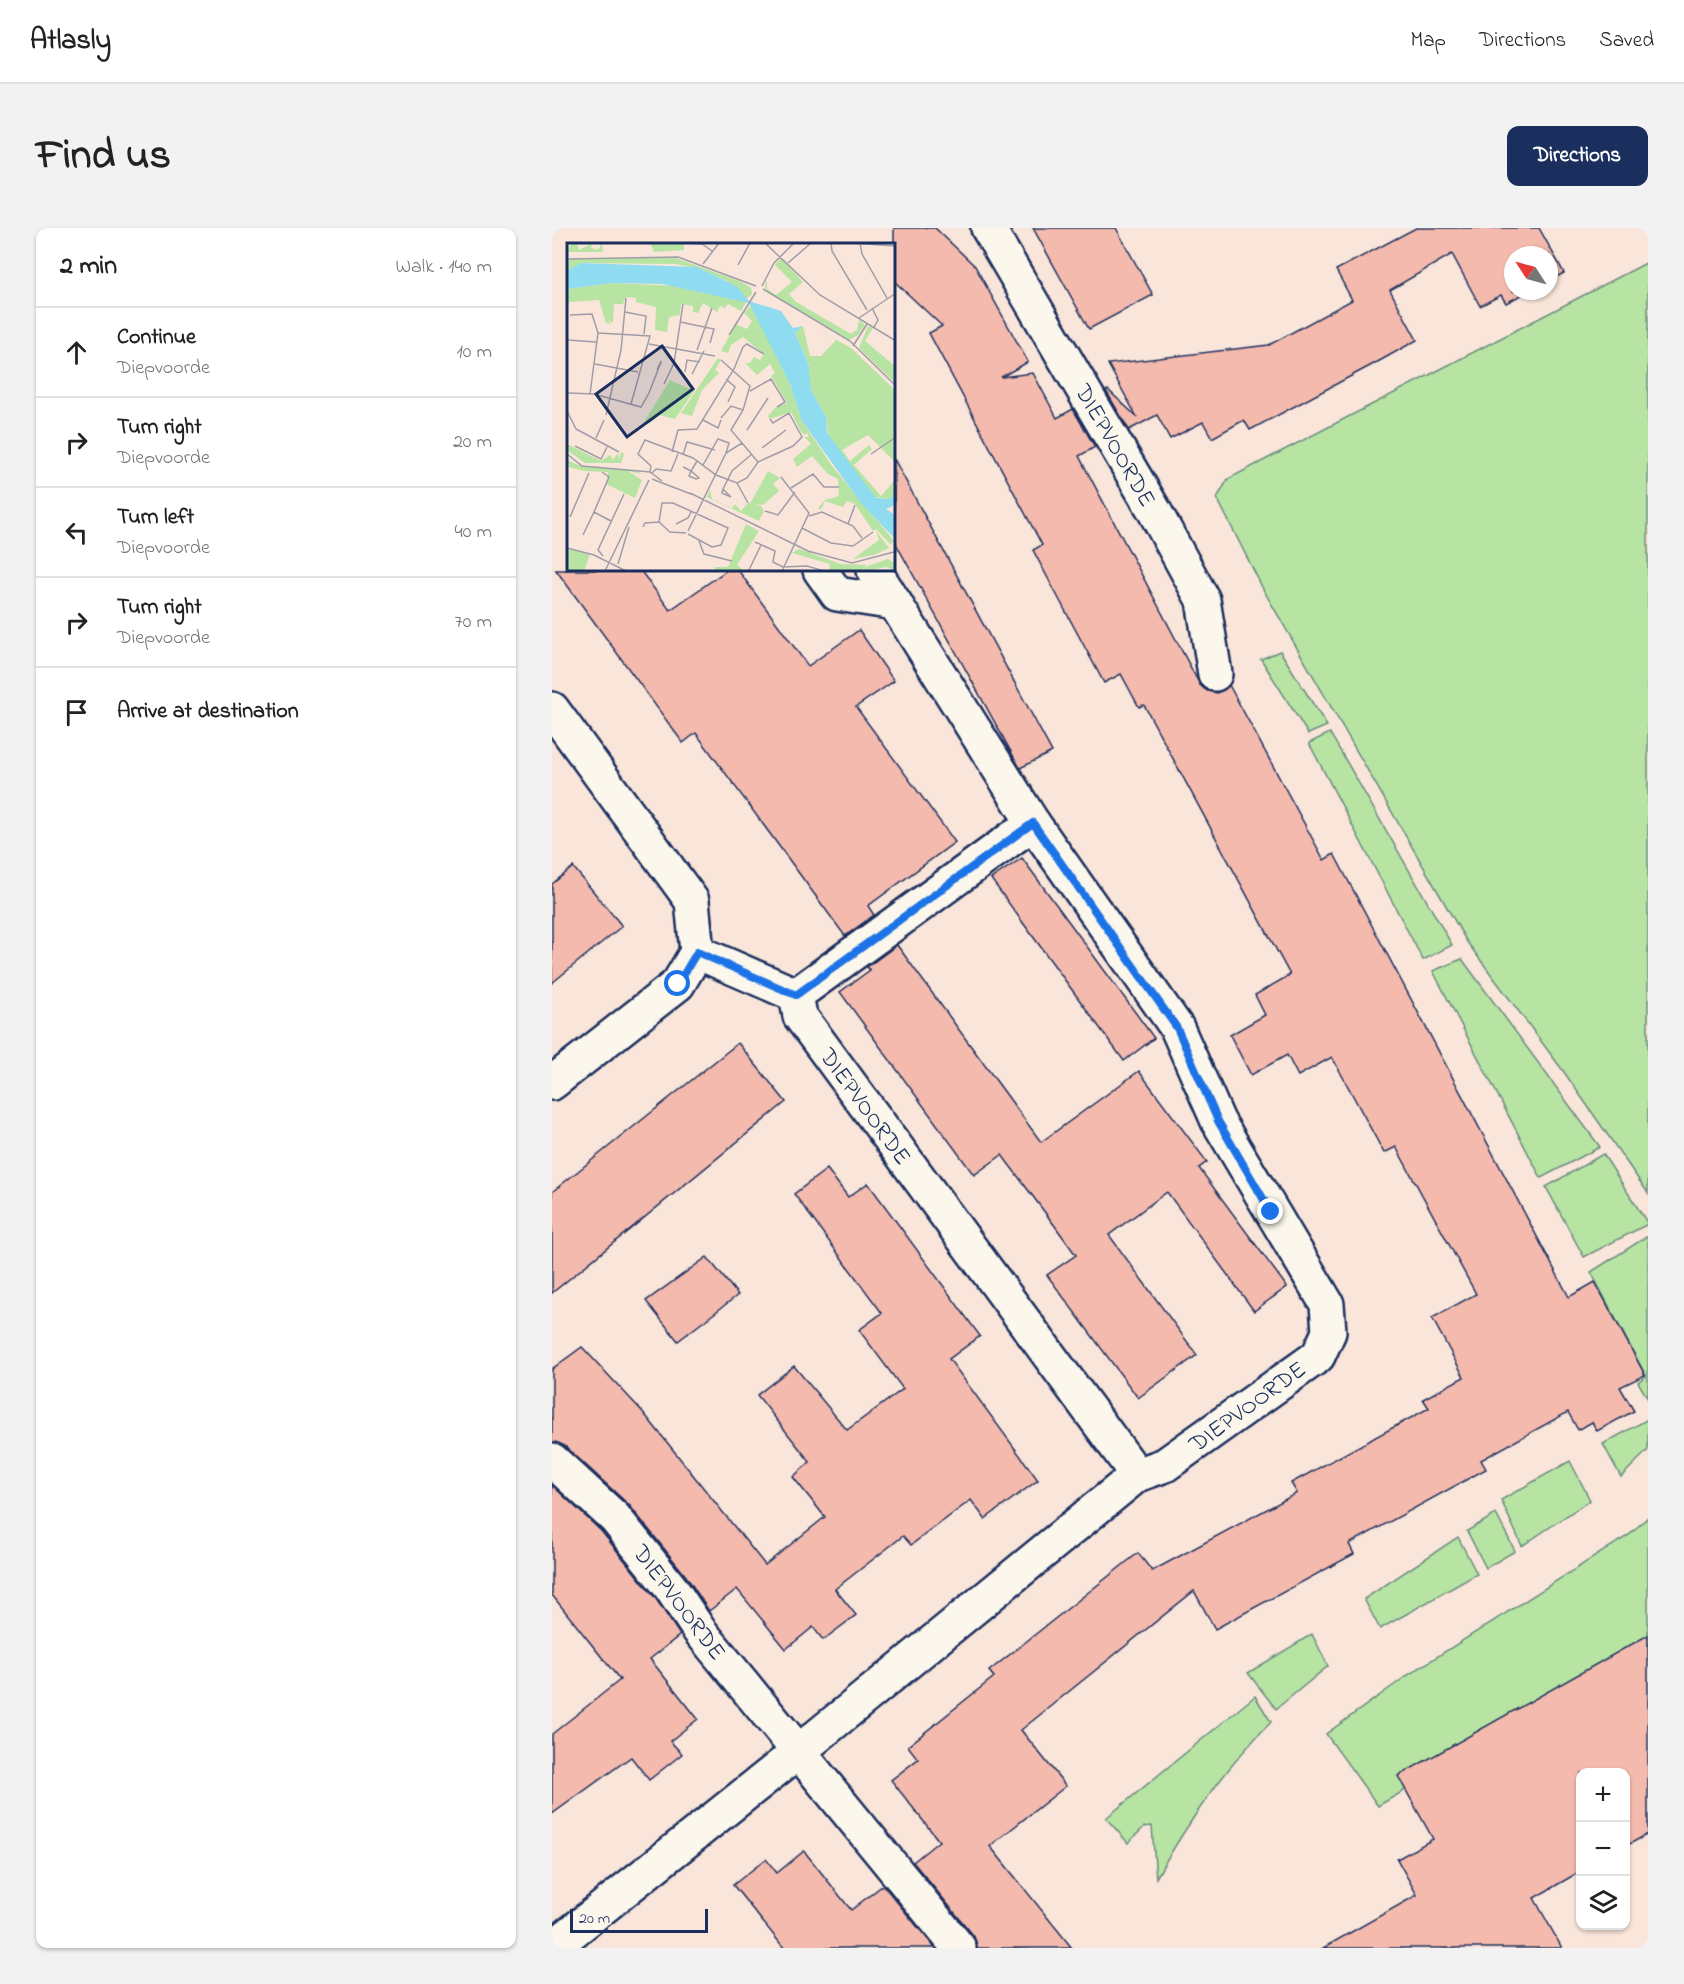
<!DOCTYPE html>
<meta charset="utf-8">
<style>
:root{--surface:#fff;--page:#f2f2f2;--text:#222;--muted:#767676;--line:#e0e0e0;--accent:#1b2f5e}
body{margin:0;font-family:"Indie Flower",sans-serif;background:var(--page);color:var(--text)}
.controls{position:absolute;right:18px;bottom:18px;display:grid;overflow:hidden;border-radius:12px;box-shadow:0 2px 4px #0004}
.controls button{width:54px;height:54px;display:grid;place-items:center;padding:0;border:0;border-bottom:2px solid var(--line);background:var(--surface);color:var(--text);font:30px sans-serif}
.compass{position:absolute;left:952px;top:18px;width:54px;height:54px;border-radius:50%;background:var(--surface);box-shadow:0 2px 4px #0004;rotate:306deg}
.scale{position:absolute;left:18px;bottom:15px;width:138px;box-sizing:border-box;padding-left:6px;border:3px solid #1b2f5e;border-top:0;font-size:16px;line-height:21px;white-space:nowrap;color:#1b2f5e;-webkit-text-stroke:4px #fbf7ec;paint-order:stroke}
.stop{position:absolute;width:18px;height:18px;margin:-14px;border:4px solid #1a73e8;border-radius:50%;background:#fff}
.stop.end{background:#1a73e8;border-color:#fff;box-shadow:0 2px 6px #0008}
.list{margin:0;padding:0;list-style:none}
h2{display:flex;justify-content:space-between;align-items:center;height:78px;margin:0;padding:0 24px;font-size:26px}
h2 small{font-size:20px;font-weight:400;color:var(--muted)}
.list li{display:grid;grid-template-columns:39px 1fr auto;gap:18px;align-items:center;box-sizing:border-box;height:90px;padding:0 24px;border-top:2px solid var(--line)}
.list b{display:block;font-size:22px;white-space:nowrap}
.list p{margin:0;font-size:20px;white-space:nowrap;color:var(--muted)}
.list em{font-size:20px;font-style:normal;color:var(--muted)}
.icon{flex:none;width:33px;height:33px;fill:none;stroke:currentColor;stroke-width:2;stroke-linecap:round;stroke-linejoin:round}
.map{position:relative;flex:none;width:1096px;height:1720px;overflow:hidden;border-radius:12px}
header{display:flex;align-items:center;gap:36px;box-sizing:border-box;height:84px;padding:0 30px;background:var(--surface);border-bottom:2px solid var(--line)}
header strong{font-size:28px}
nav{display:flex;gap:33px;margin-inline-start:auto;font-size:21px}
.intro{display:flex;align-items:center;justify-content:space-between;box-sizing:border-box;height:144px;padding:0 36px}
h1{margin:0;font-size:42px}
.button{padding:15px 27px;border-radius:12px;background:var(--accent);color:#fff;font-size:21px;font-weight:700}
main{display:flex;gap:36px;padding:0 36px}
aside{flex:1;background:var(--surface);border-radius:12px;box-shadow:0 2px 4px #0004}
.map>svg:first-child{display:block}
.green{fill:#b7e4a2;stroke:#698a80;stroke-width:1.5}
.building{fill:#f4baad;stroke:#1b2f5e;stroke-width:1.5}
.lines{fill:none;stroke-linecap:round;stroke-linejoin:round}
.minor-casing{stroke:#1b2f5e;stroke-width:38}
.minor{stroke:#fbf7ec;stroke-width:33}
.route{stroke:#1a73e8;stroke-width:8}
.labels{text-anchor:middle;stroke-width:4.5;stroke-linejoin:round;paint-order:stroke}
.street-label{font-size:24px;fill:#1b2f5e;stroke:#fbf7ec}
.inset-road{fill:none;stroke:#a09ca8;stroke-width:1.5}
.view{fill:#1b2f5e;fill-opacity:0.15;stroke:#1b2f5e;stroke-width:3}
.inset-edge{fill:none;stroke:#1b2f5e;stroke-width:3}
</style>
<header>
<strong>Atlasly</strong>
<nav><a>Map</a><a>Directions</a><a>Saved</a></nav>
</header>
<div class="intro"><h1>Find us</h1><a class="button">Directions</a></div>
<main>
<aside>
<h2>2 min<small>Walk · 140 m</small></h2>
<ul class="list">
<li><svg class="icon" aria-label="ahead" viewBox="0 0 24 24"><path d="M12 20V5M6 11l6-6 6 6"/></svg><div><b>Continue</b><p>Diepvoorde</p></div><em>10 m</em></li>
<li><svg class="icon" aria-label="right" viewBox="0 0 24 24"><path d="M7 20v-9h11M14 6l5 5-5 5"/></svg><div><b>Turn right</b><p>Diepvoorde</p></div><em>20 m</em></li>
<li><svg class="icon" aria-label="left" viewBox="0 0 24 24"><path d="M17 20v-9H6M10 6l-5 5 5 5"/></svg><div><b>Turn left</b><p>Diepvoorde</p></div><em>40 m</em></li>
<li><svg class="icon" aria-label="right" viewBox="0 0 24 24"><path d="M7 20v-9h11M14 6l5 5-5 5"/></svg><div><b>Turn right</b><p>Diepvoorde</p></div><em>70 m</em></li>
<li><svg class="icon" aria-label="arrive" viewBox="0 0 24 24"><path d="M6 21V4h12l-3 4 3 4H6"/></svg><div><b>Arrive at destination</b></div></li>
</ul>
</aside>
<div class="map">
<svg width="1096" height="1720" viewBox="0 0 1096 1720">
<rect width="100%" height="100%" fill="#f9e5d9"/>
<filter id="ink" filterUnits="userSpaceOnUse"><feTurbulence type="fractalNoise" baseFrequency=".0167" numOctaves="2"/><feDisplacementMap in="SourceGraphic" scale="12" xChannelSelector="R" yChannelSelector="G"/><feConvolveMatrix kernelMatrix="1 2 1 2 8 2 1 2 1" color-interpolation-filters="sRGB"/></filter>
<g filter="url(#ink)">
<!-- green -->
<g class="green">
<path d="M1096 34V965L1012 844 915 714 712 363 665 270 676 251Z"/>
<path d="M728 423 775 498 756 506 709 431Z"/>
<path d="M778 505 900 717 871 732 757 515Z"/>
<path d="M910 731 1048 919 989 950 881 743Z"/>
<path d="M1051 926 1096 996 1032 1029 994 959Z"/>
<path d="M1094 1009H1096V1171L1086 1154 1094 1148 1039 1044Z"/>
<path d="M1096 1191V1222L1069 1249 1051 1216Z"/>
<path d="M1018 1233 1038 1272 970 1318 949 1272Z"/>
<path d="M944 1286 963 1323 934 1340 915 1303Z"/>
<path d="M1096 1289V1420L826 1578 774 1506 856 1447 1077 1307Z"/>
<path d="M906 1309 925 1346 828 1401 812 1371Z"/>
<path d="M760 1406 776 1438 724 1481 696 1445Z"/>
<path d="M703 1468 719 1494C672 1541 637 1593 604 1650L600 1598 592 1599 576 1615 554 1590Z"/>
</g>
<!-- building -->
<g class="building">
<path d="M342 0H383L423 38 476 134 449 149 481 145 505 190 521 181 543 219 527 228 648 457 656 463 665 465 677 457 772 632 782 626 1017 1069 1043 1054 1093 1147 1068 1159 1082 1183 1045 1203 1040 1194 1026 1202 1016 1184 929 1232 934 1241 797 1316 802 1326 663 1401 642 1363 469 1502 514 1558 438 1618 520 1720H425L422 1708 361 1634 387 1613 339 1552 366 1531 356 1518 442 1449 437 1443 586 1325 600 1343 745 1265 739 1255 877 1180 871 1171 912 1149 880 1090 924 1066 844 919 832 925 780 829 746 848 735 827 699 847 678 807 713 787 703 767 738 747 592 477 587 479 569 446 552 455 499 356 481 322 490 317 377 105 390 98 342 53Z"/>
<path d="M481 0H564L601 67 537 101Z"/>
<path d="M864 0H987L1012 45 997 53V27H961V63H977L954 75 949 67 928 78 900 26 838 62 865 112 831 131 698 202 692 192 660 210 651 194 618 211 605 187 577 202 554 163 556 162 585 189 556 136 717 117 800 72 784 42Z"/>
<path d="M342 231 500 524 468 540 342 312Z"/>
<path d="M4 342H88L118 382 175 342H186L256 438 307 402 342 453 304 479 403 614 316 678 322 687 293 708 144 505 131 515Z"/>
<path d="M470 630 602 810 572 833 439 651Z"/>
<path d="M21 639 70 698 0 755V656Z"/>
<path d="M345 717 489 914 587 843 655 934 647 940 735 1059 702 1083 615 964 557 1007 645 1127 586 1170 495 1047 524 1027 503 998 450 927 422 947 288 764 318 742 315 739Z"/>
<path d="M186 815 234 874 0 1065V964Z"/>
<path d="M275 941 296 969 316 955 428 1108 397 1131 486 1252 433 1291 419 1272 359 1317 351 1308 283 1361 304 1387 271 1412 261 1399 234 1421 185 1361 157 1383 134 1348 78 1278 13 1218 0 1214V1141L30 1119 90 1183 213 1337 273 1289 241 1249 258 1234 205 1167 242 1138 295 1202 351 1161 307 1102 330 1085 242 966Z"/>
<path d="M155 1029 186 1067 126 1113 94 1073Z"/>
<path d="M0 1257 49 1303 104 1371 128 1407 98 1431 146 1491 118 1513 130 1526 97 1552 79 1529 0 1586V1506L68 1452 0 1367Z"/>
<path d="M1096 1407V1606L1074 1618V1545H1029V1643L982 1670 1010 1720H771L865 1667 845 1631 881 1611 846 1548Z"/>
<path d="M252 1623 299 1682 331 1657 383 1720H232L181 1657 214 1631 225 1645Z"/>
</g>
<g class="lines">
<!-- minor casing -->
<g class="minor-casing">
<g id="minor">
<path d="M436 0 602 282 651 372 663 446"/>
<path d="M268 342 285 366 343 375"/>
<path d="M0 481 140 673 145 724 244 767 248 788 585 1247"/>
<path d="M244 767 481 595"/>
<path d="M0 855 126 756 145 724"/>
<path d="M0 1232 63 1290 119 1360 147 1402 407 1720"/>
<path d="M0 1720 246 1524 585 1247 613 1237 766 1128 777 1104 775 1076 666 893 625 800 481 595 322 342"/>
</g>
</g>
<!-- minor -->
<use href="#minor" class="minor"/>
</g>
</g>
<g class="lines" filter="url(#ink)">
<!-- route -->
<path class="route" d="M126 756 145 724 244 767 481 595 625 800 666 893 719 984"/>
</g>
<g class="labels">
<!-- street labels -->
<g class="street-label">
<text transform="translate(564 217) rotate(60)" y="8">DIEPVOORDE</text>
<text transform="translate(314 878) rotate(54)" y="8">DIEPVOORDE</text>
<text transform="translate(695 1178) rotate(-36)" y="8">DIEPVOORDE</text>
<text transform="translate(128 1374) rotate(53)" y="8">DIEPVOORDE</text>
</g>
</g>
<!-- overview -->
<g transform="translate(15 15)">
<rect width="328" height="328" fill="#f9e5d9"/>
<path d="M5 0H10L12 7 25 0 24 5 31 7 35 0 36 9H0ZM83 0H117V7L87 9ZM106 14 175 39 184 45 185 51 179 56 160 38 130 25 108 21 14 20 0 28 2 16ZM214 15 236 39 222 51 229 59 284 91 290 87 292 77 298 82 291 92 282 97 199 48V46L198 43 199 39 200 37V46L209 52 225 39 208 22ZM45 40 113 43 179 59 174 68 161 61 158 65 153 63 150 69 136 60 131 70 126 69V63L114 61 113 72 102 74 100 89 88 87 89 64 69 59V55L59 54 56 61H47L46 80 41 77 44 81 39 80 32 57 2 59 1 68 0 46ZM184 62 223 141 235 178 265 223 328 299 323 301 309 286 306 288 288 261 280 258 276 264 258 258 254 267 251 265 258 257 272 253 271 236 261 231 245 213 230 224 226 216 244 201 238 194H242L240 189 239 192 234 189 224 169 203 176 201 173 208 165 220 160 204 133 208 130 203 121 190 132 178 120H183L187 114 193 117 197 111 176 94 164 102 161 110 154 108 173 74 170 82 180 86 185 78 177 70ZM236 83 243 113H254L269 97 250 86 284 105 328 147V219L301 192 275 207 283 218 302 202 305 206 287 222 314 253 328 237V252L323 256 307 254 261 192 259 174 244 147 239 127 242 122 228 90ZM301 83 306 85 298 98 328 123V140L292 105ZM151 115 154 117 148 127 152 130 135 147 125 173 114 170ZM103 137 127 148 108 176 93 172 83 180 77 179ZM0 201 34 218 43 212 46 217 51 210 52 217 54 209 57 211 54 220H18L0 207ZM0 217 11 222 69 228 75 231 61 228 75 237 68 255 39 241 41 229 17 228 2 224ZM201 228 213 235 206 241 212 248 196 262 183 261ZM143 247 145 256 165 265 168 261 174 268 181 260 194 263 197 268 192 278 144 256 140 254ZM179 281 192 288 170 322 177 328H148V324H161ZM309 288 322 305 307 312 286 316 312 297ZM0 306 23 311 17 328H0ZM232 306 274 321 299 322 295 328H264L268 327H262L263 321 225 310ZM321 316 328 320V328L320 324 297 328 298 324Z" fill="#b7e4a2"/>
<path d="M14 20 130 24 169 43 182 58 214 68 226 85 236 83 228 90 241 120 244 147 259 174 260 190 309 255 322 256 328 252 326 263 319 266 328 272V296L294 260 235 178 223 141 182 60 95 41 45 40 0 46V28Z" fill="#8fdcf0"/>
<path class="inset-road" d="M119 0 135 1 145 8M198 0 253 52 329 98M264 0 265 8 300 67M285 0 329 3M293 0 295 11 320 55M0 16 111 14 189 43M221 20 244 0M136 21 152 0M171 22 183 0M195 43 207 20 227 0M196 46 283 98 329 143M305 65 311 77 307 84M58 69 79 73 77 91M0 70V126M3 72 25 71 31 90 23 151M292 75 329 50M113 79 147 86 143 100M31 90 83 93 64 161M162 92 189 49M1 97 29 99M82 101 148 113M286 103 300 81M130 107 145 65M154 117 183 143 176 167 164 187 191 219M28 121 71 129M118 129 120 117 133 119M125 131 137 108M0 133V159M159 136 168 144 161 159M97 141 107 120 116 61M183 148 204 136 218 159 210 164M1 150 27 151 74 164 82 150 94 119V118L90 127M0 168 9 186M39 172 54 107 59 55M154 175 164 163 176 167M136 177 151 185 154 177M9 186 52 209M180 187 201 155M29 195 37 177M8 203 34 216 40 204M195 205 219 187M105 209 111 187 130 186 167 126 176 104 180 101 197 111M0 211 15 223 83 229 95 238M304 211 329 194M116 212 120 199 148 207M136 222 151 196 162 200 159 210M116 224 124 228 132 235 129 236 122 233 124 228 130 218M83 229 84 223 71 211 78 197 126 215 149 232 170 240 180 235 191 219 226 203 235 194 222 170 206 180 203 176M85 230 89 226 104 228 111 211M214 234 242 270 215 328M85 236 124 251M170 240 181 260M224 245 246 231 257 244H272M156 246 155 250 164 254 156 246 165 228 185 211M123 250 243 309M198 268 211 272 228 249M27 269 42 234 35 229M242 273 255 269 286 283 295 295M3 274 22 230M109 281 121 275 124 269M281 281 288 262M76 284 78 280 92 279M235 285 264 300 286 303 306 289M121 288 159 210 175 200M119 290 103 289 92 279 95 260H106L161 285 154 302 145 304 121 291M16 292 27 269 44 278M132 298 137 311 165 318M188 299 208 308 206 319 216 324 240 323 257 328M0 305 27 312 59 328M241 308 285 320 327 309M36 313 31 307 57 251M51 321 62 284M182 327 194 302M38 328 82 237"/>
<path class="view" d="M95 103 126 146 60 194 29 151Z"/>
<rect width="328" height="328" class="inset-edge"/>
</g>
</svg>
<div class="controls">
<button>+</button>
<button>−</button>
<button><svg class="icon" aria-label="layers" viewBox="0 0 24 24"><path d="M12 4l9 5-9 5-9-5zM3 14l9 5 9-5"/></svg></button>
</div>
<svg class="compass" viewBox="-18 -18 36 36"><path d="M0-13l5 13h-10z" fill="#e53935"/><path d="M0 13l5-13h-10z" fill="#767676"/></svg>
<div class="scale">20 m</div>
<div class="stop" style="left:126px;top:756px"></div>
<div class="stop end" style="left:719px;top:984px"></div>
</div>
</main>
